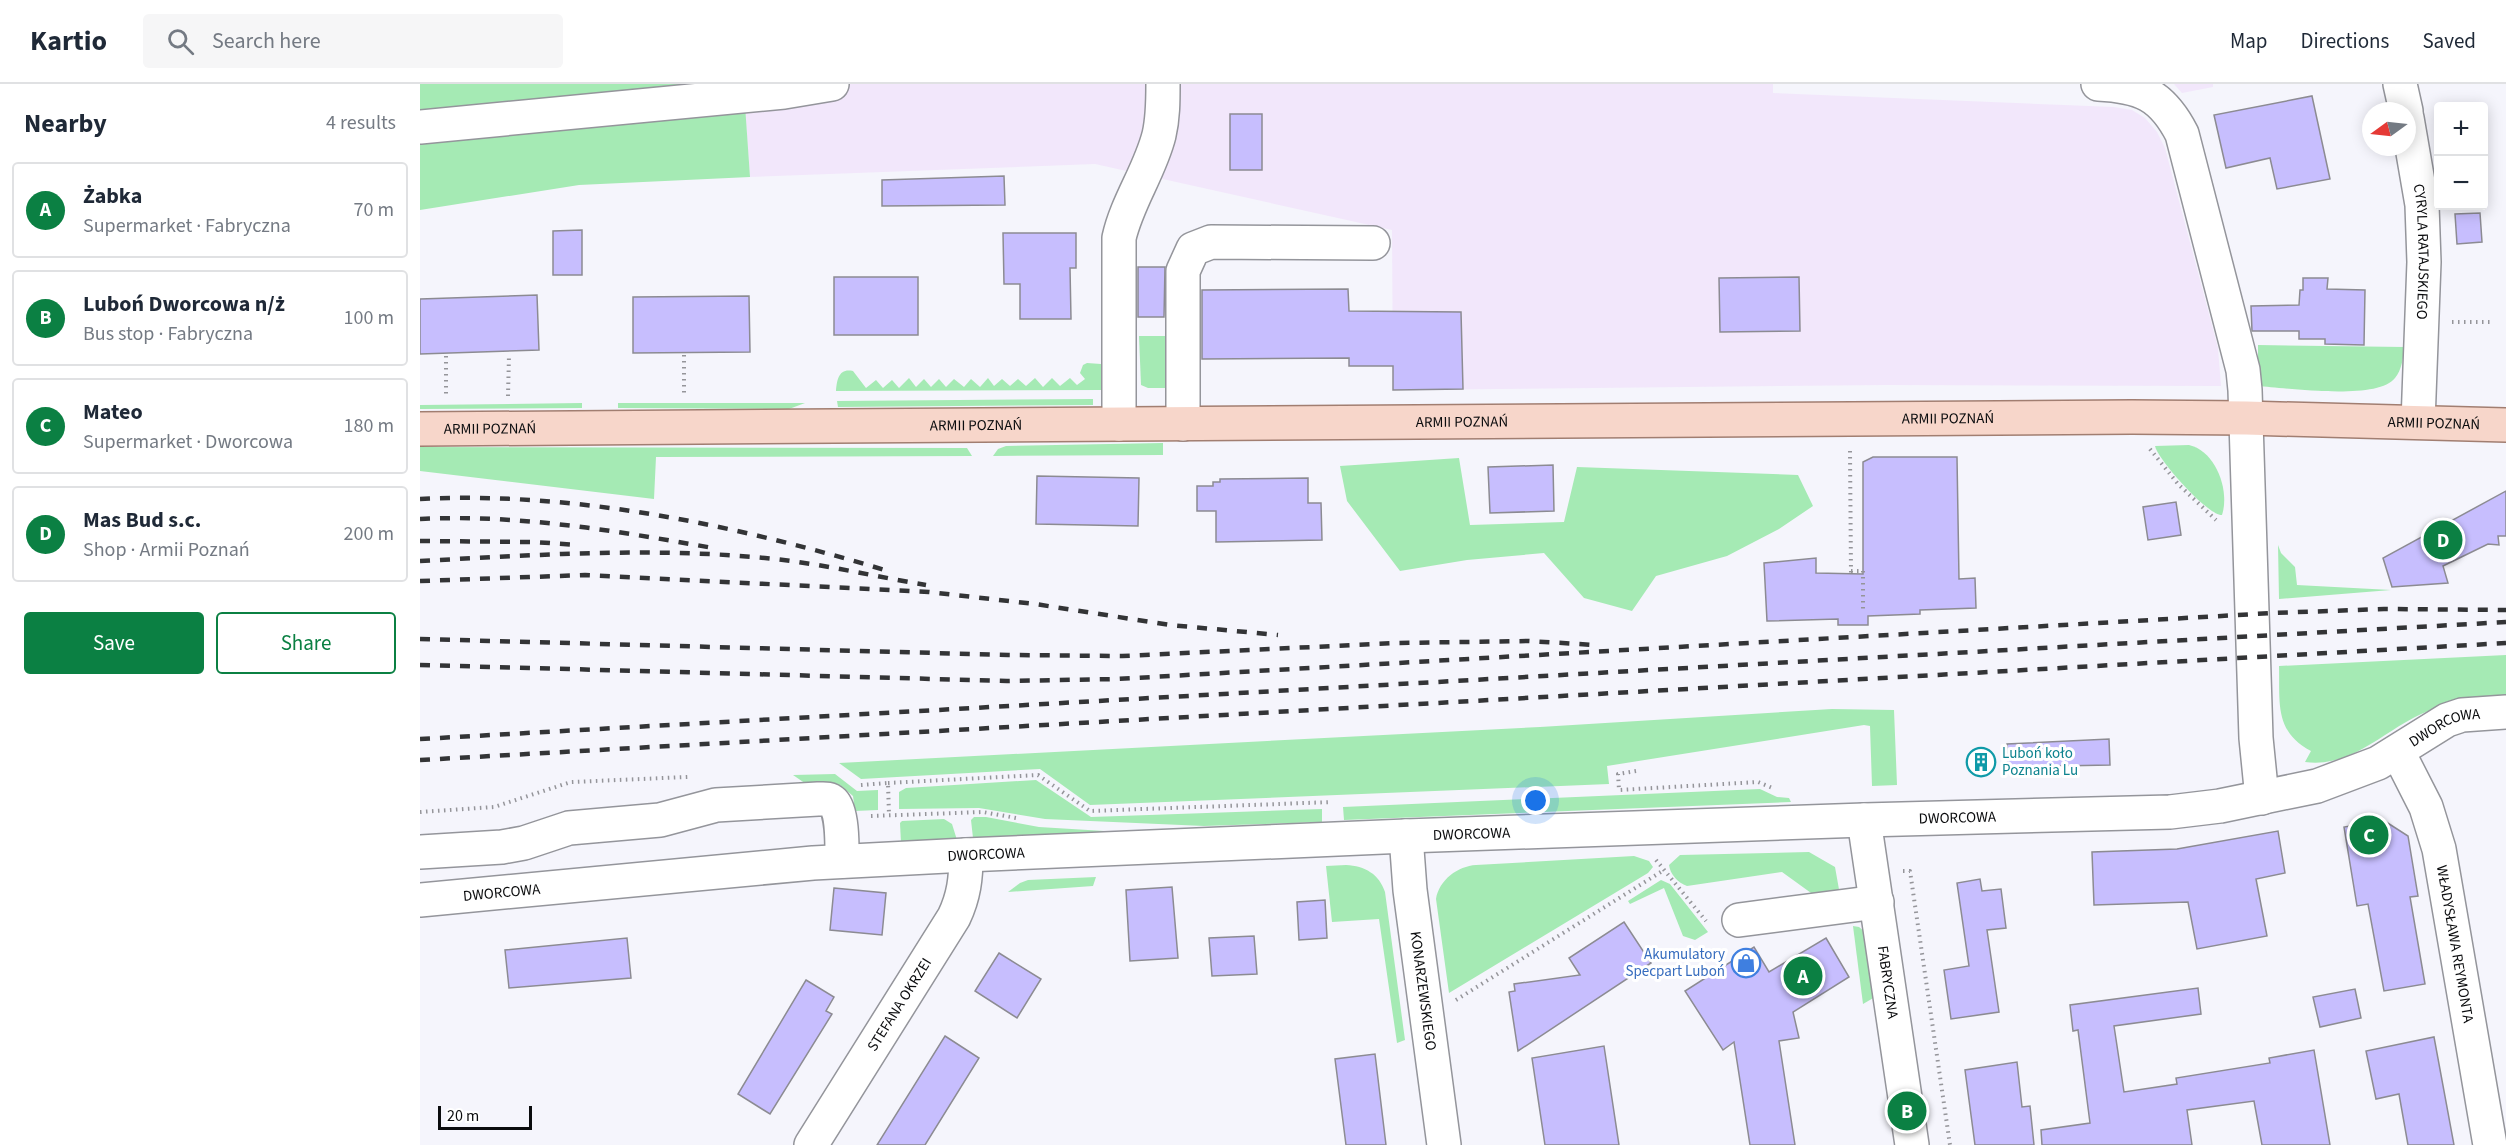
<!DOCTYPE html>
<meta charset="utf-8">
<style>
:root{--surface:#fff;--page:#f6f6f7;--text:#1f2937;--muted:#747a83;--line:#e0e1e3;--accent:#0b8043}
body{margin:0;font-family:"Source Sans 3",sans-serif;background:var(--page);color:var(--text)}
.controls{position:absolute;right:18px;top:18px;display:grid;overflow:hidden;border-radius:6px;box-shadow:0 3px 15px #0003}
.controls button{width:54px;height:54px;display:grid;place-items:center;padding:0;border:0;border-bottom:2px solid var(--line);background:var(--surface);color:var(--text);font:30px sans-serif}
.compass{position:absolute;left:1942px;top:18px;width:54px;height:54px;border-radius:50%;background:var(--surface);box-shadow:0 3px 15px #0003;rotate:255deg}
.scale{position:absolute;left:18px;bottom:15px;width:94px;box-sizing:border-box;padding-left:6px;border:3px solid #0b0c0e;border-top:0;font-size:16px;line-height:21px;white-space:nowrap;color:#0b0c0e;-webkit-text-stroke:4px #fff;paint-order:stroke}
.you{position:absolute;left:1116px;top:717px;width:21px;height:21px;margin:-15px;border:4px solid #fff;border-radius:50%;background:#1a73e8;box-shadow:0 0 0 9px #1a73e833}
.badge{display:grid;place-items:center;width:39px;height:39px;border-radius:50%;background:var(--accent);color:#fff;font-size:20px;font-weight:700}
.pin{position:absolute;translate:-50% -50%;border:3px solid #fff;box-shadow:0 2px 6px #0006}
.list{margin:0;padding:0;list-style:none}
h2{display:flex;justify-content:space-between;align-items:center;height:78px;margin:0;padding:0 24px;font-size:26px}
h2 small{font-size:20px;font-weight:400;color:var(--muted)}
.list li{display:grid;grid-template-columns:39px 1fr auto;gap:18px;align-items:center;box-sizing:border-box;height:96px;margin:0 12px 12px;padding:0 12px;border:2px solid var(--line);border-radius:6px}
.list b{display:block;font-size:22px;white-space:nowrap}
.list p{margin:0;font-size:20px;white-space:nowrap;color:var(--muted)}
.list em{font-size:20px;font-style:normal;color:var(--muted)}
.actions{display:flex;gap:12px;padding:18px 24px}
.actions a{flex:1;padding:14px 0;border:2px solid var(--accent);border-radius:6px;text-align:center;font-size:21px;color:var(--accent)}
.actions .main{background:var(--accent);color:#fff}
.icon{flex:none;width:33px;height:33px;fill:none;stroke:currentColor;stroke-width:2;stroke-linecap:round;stroke-linejoin:round}
.map{position:relative;flex:none;width:2086px;height:1061px;overflow:hidden}
header{display:flex;align-items:center;gap:36px;box-sizing:border-box;height:84px;padding:0 30px;background:var(--surface);border-bottom:2px solid var(--line)}
header strong{font-size:28px}
nav{display:flex;gap:33px;margin-inline-start:auto;font-size:21px}
.search{width:420px;height:54px;background:var(--page);display:flex;align-items:center;gap:15px;box-sizing:border-box;padding:0 21px;border-radius:6px;color:var(--muted);font-size:22px}
main{display:flex}
aside{flex:1;background:var(--surface)}
.map>svg:first-child{display:block}
.industrial{fill:#f2e7fb}
.green{fill:#a5eab4}
.building{fill:#c7befe;stroke:#8c8b92;stroke-width:1.5}
.lines{fill:none;stroke-linecap:round;stroke-linejoin:round}
.minor-casing{stroke:#94959b;stroke-width:36}
.major-casing{stroke:#a17e71;stroke-width:36}
.path{stroke:#95959a;stroke-width:4;stroke-dasharray:1.5 4.5;stroke-linecap:butt}
.minor{stroke:#fff;stroke-width:33}
.major{stroke:#f7d6ca;stroke-width:33}
.rail{stroke:#333436;stroke-width:4.5;stroke-dasharray:10 10;stroke-linecap:butt}
.labels{text-anchor:middle;stroke-width:6;stroke-linejoin:round;paint-order:stroke}
.street-label{font-size:15px;fill:#0b0c0e;stroke:#fff}
.culture-label{font-size:15px;fill:#0d838f;stroke:#fff;text-anchor:start}
.shop-label{font-size:15px;fill:#366cbe;stroke:#fff;text-anchor:end}
</style>
<header>
<strong>Kartio</strong>
<div class="search"><svg class="icon" aria-label="search" viewBox="0 0 24 24"><circle cx="10" cy="10" r="6"/><path d="M15 15l6 6"/></svg>Search here</div>
<nav><a>Map</a><a>Directions</a><a>Saved</a></nav>
</header>
<main>
<aside>
<h2>Nearby<small>4 results</small></h2>
<ul class="list">
<li><span class="badge">A</span><div><b>Żabka</b><p>Supermarket · Fabryczna</p></div><em>70 m</em></li>
<li><span class="badge">B</span><div><b>Luboń Dworcowa n/ż</b><p>Bus stop · Fabryczna</p></div><em>100 m</em></li>
<li><span class="badge">C</span><div><b>Mateo</b><p>Supermarket · Dworcowa</p></div><em>180 m</em></li>
<li><span class="badge">D</span><div><b>Mas Bud s.c.</b><p>Shop · Armii Poznań</p></div><em>200 m</em></li>
</ul>
<div class="actions"><a class="main">Save</a><a>Share</a></div>
</aside>
<div class="map">
<svg width="2086" height="1061" viewBox="0 0 2086 1061">
<rect width="100%" height="100%" fill="#f5f5fc"/>
<!-- industrial -->
<g class="industrial">
<path d="M323 0H1353V9L1694 23 1712 26 1725 34 1737 48 1745 64 1798 264 1801 302 1466 301 973 306 972 146 675 80 330 93Z"/>
<path d="M1754 0H1793V3L1762 9Z"/>
</g>
<!-- green -->
<g class="green">
<path d="M0 0H323L0 32Z"/>
<path d="M325 21 330 93 159 101 0 126V52Z"/>
<path d="M719 252H746L747 304H728L721 301Z"/>
<path d="M1838 261 1985 263C1983 273 1982 286 1975 294 1958 317 1866 304 1838 302Z"/>
<path d="M667 279 681 280 684 285V306L416 307C417 295 419 284 433 287L446 304 456 296 463 304 472 296 479 304 489 294 496 303 504 295 511 303 519 295 526 303 534 295 544 303 551 295 560 303 568 294 574 302 582 295 590 302 598 295 606 302 615 294 623 303 632 294 640 302 650 294 657 301 665 295 660 289 663 281Z"/>
<path d="M673 315V321L418 323 417 317Z"/>
<path d="M162 319V324L0 325V321Z"/>
<path d="M198 319H385L369 325 198 324Z"/>
<path d="M743 359V371L573 372 578 365 586 362Z"/>
<path d="M1769 361C1796 367 1810 407 1802 431 1788 432 1738 376 1735 362Z"/>
<path d="M0 363 547 364 552 372 236 373 234 415 0 387Z"/>
<path d="M1039 374 1050 441 1144 438 1157 383 1378 391 1393 422 1359 445 1307 472 1236 492 1212 527 1164 514 1124 469 1047 476 980 487 927 417 920 382Z"/>
<path d="M1858 461 1861 469 1875 483 1877 501 1971 506 1859 515Z"/>
<path d="M2086 571V613C2064 616 2040 618 2018 624 1970 637 1938 685 1885 678L1891 667C1854 648 1860 618 1859 582Z"/>
<path d="M1412 625 1474 626 1477 701 1452 702 1450 642 1444 641 1187 682 1189 700 670 721 620 685 441 695 419 679 1120 643Z"/>
<path d="M415 690 437 707 458 706V726L435 727 433 712 420 701 389 702 373 691Z"/>
<path d="M616 696 671 733 902 725V738L784 742 625 735 559 724 479 725V708L486 704Z"/>
<path d="M1340 705 1357 713 1369 714 1371 718 924 736 923 723Z"/>
<path d="M554 733H566L619 743 717 749 553 754 551 736Z"/>
<path d="M524 735 532 740 537 756 481 759 480 739 482 737Z"/>
<path d="M1389 768 1415 783 1420 811 1398 814 1362 788 1267 802C1258 799 1250 790 1249 781L1260 771Z"/>
<path d="M1214 772 1229 777 1233 783 1228 789 1029 909 1016 815C1019 796 1038 782 1056 781Z"/>
<path d="M926 781C945 782 959 790 965 808L985 956 977 959 959 835 912 838 906 782Z"/>
<path d="M676 793 673 802 588 808 600 799 608 796Z"/>
<path d="M1241 796 1250 800 1288 848 1275 856 1263 852 1244 804 1210 820 1208 817Z"/>
<path d="M1433 842 1439 843 1445 848 1455 913 1443 920Z"/>
</g>
<!-- building -->
<g class="building">
<path d="M1892 12 1910 95 1857 105 1850 74 1806 84 1794 31Z"/>
<rect x="810" y="30" width="32" height="56"/>
<path d="M584 92 585 121 462 122V96Z"/>
<path d="M2060 129 2062 158 2037 160 2035 130Z"/>
<path d="M162 146V191H133V147Z"/>
<path d="M583 149H656V184H650L651 235H600V200H584Z"/>
<path d="M718 183H745L744 233H718Z"/>
<rect x="414" y="193" width="84" height="58"/>
<path d="M1379 193 1380 247 1300 248 1299 194Z"/>
<path d="M1883 194H1908L1907 205 1945 206 1944 261 1905 260V255H1879V247H1832L1831 222 1879 221 1880 206H1883Z"/>
<path d="M928 205 929 227 1041 228 1043 305 973 306V282H929V274L782 275V206Z"/>
<path d="M117 211 119 266 0 270V215Z"/>
<path d="M329 212 330 268 213 269V213Z"/>
<path d="M1453 373H1537L1539 495 1555 494 1556 524 1500 526V530L1448 532V541H1418V535L1347 537 1344 479 1396 474V489L1443 490V378Z"/>
<path d="M1133 381 1134 427 1070 429 1068 383Z"/>
<path d="M617 392 719 394 718 442 616 440Z"/>
<path d="M888 394V419H901L902 456 796 458V427H777V402H793V398H800V395Z"/>
<path d="M2086 407V452H2078L2079 461 2068 460 2023 482 2028 499 1972 503 1963 474Z"/>
<path d="M1756 418 1761 451 1728 456 1723 423Z"/>
<path d="M1689 655 1690 681 1587 683V660Z"/>
<path d="M1963 736 1988 752 1998 812 1990 813 2005 900 1964 907 1948 820 1937 822 1924 743Z"/>
<path d="M1858 747 1865 789 1836 795 1847 852 1777 865 1768 818 1674 821 1672 768 1757 765Z"/>
<path d="M1560 795 1562 807 1581 805 1586 844 1567 846 1579 928 1531 935 1524 886 1549 882 1537 799Z"/>
<path d="M752 803 758 874 710 877 706 806Z"/>
<path d="M414 804 466 809 462 851 410 846Z"/>
<path d="M905 816 907 854 879 856 877 818Z"/>
<path d="M1204 838 1231 879 1098 967 1089 908 1095 907 1094 900 1160 891 1149 874Z"/>
<path d="M834 852 837 890 792 892 789 854Z"/>
<path d="M207 854 211 894 89 904 85 866Z"/>
<path d="M1406 854 1429 893 1373 928 1379 954 1359 957 1375 1061H1330L1314 958 1303 966 1265 907 1334 863 1349 888Z"/>
<path d="M579 869 621 895 597 934 555 907Z"/>
<path d="M386 896 414 913 406 927 412 930 350 1030 318 1010Z"/>
<path d="M1778 904 1781 930 1694 942 1704 1008 1757 1000 1756 994 1850 979 1849 974 1894 966 1910 1061H1842L1834 1017 1767 1026 1772 1061H1622L1621 1046 1670 1039 1658 946 1653 947 1650 921Z"/>
<path d="M1935 905 1941 934 1900 943 1893 913Z"/>
<path d="M525 952 559 974 505 1061H457Z"/>
<path d="M2014 953 2034 1061H1988L1979 1010 1956 1015 1946 967Z"/>
<path d="M1184 962 1199 1061H1125L1112 974Z"/>
<path d="M955 970 966 1061H926L915 975Z"/>
<path d="M1597 978 1602 1023 1610 1022 1614 1061H1555L1545 986Z"/>
</g>
<g class="lines">
<!-- minor casing -->
<g class="minor-casing">
<g id="minor">
<path d="M1678 0C1721 2 1742 11 1762 50L1823 286 1825 306 1836 654 1842 714"/>
<path d="M1980 0 1986 27"/>
<path id="s1" d="M1987 34 2002 121 2004 178 1998 338"/>
<path d="M0 43 364 8 412 0"/>
<path d="M699 340V154C707 118 730 87 739 51 743 34 743 17 743 0"/>
<path d="M763 340V187L773 165 791 158 953 159"/>
<path id="s2" d="M1978 668 2006 723 2019 765 2070 1061"/>
<path id="s3" d="M1444 736 1492 1061"/>
<path id="s4" d="M986 752 990 806 1024 1061"/>
<path d="M0 768 82 763 104 759 149 744 240 736 296 721 398 715C404 715 409 714 413 718 423 728 422 764 422 777"/>
<path id="s5" d="M0 816 393 779 546 771 986 752 1444 736 1750 728 1800 722 1897 702 1958 679 2027 636 2042 631 2086 628"/>
<path d="M1319 836 1457 818"/>
<path id="s6" d="M391 1061 534 833C544 812 546 794 546 771"/>
</g>
</g>
<!-- major casing -->
<g class="major-casing">
<g id="major">
<path id="s7" d="M0 345 1712 333 1826 334 2086 341"/>
</g>
</g>
<!-- path -->
<g class="path">
<path d="M2032 238H2073"/>
<path d="M264 271V312"/>
<path d="M26 272V313"/>
<path d="M88 312 89 271"/>
<path d="M1730 365 1758 400 1796 436"/>
<path d="M1430 367 1431 489"/>
<path d="M1431 487H1443V526"/>
<path d="M1216 687 1198 690 1199 706 1338 698 1355 705"/>
<path d="M468 699 618 691 670 727 912 718"/>
<path d="M441 701 468 699 469 731"/>
<path d="M0 728 74 723 151 698 268 693"/>
<path d="M451 732 563 728 596 734"/>
<path d="M1236 776 1286 837"/>
<path d="M1483 787H1490L1530 1061"/>
<path d="M1036 916 1244 786"/>
</g>
<!-- minor -->
<use href="#minor" class="minor"/>
<!-- major -->
<use href="#major" class="major"/>
<!-- rail -->
<g class="rail">
<path d="M0 415C157 407 319 442 468 487"/>
<path d="M0 435C98 430 197 447 293 464"/>
<path d="M0 457 114 458 157 461"/>
<path d="M0 477C115 471 229 463 345 474 399 479 452 492 506 501"/>
<path d="M0 497 165 491 509 508 615 520 750 541 858 551"/>
<path d="M0 555 588 571 702 572 977 559 1109 557 1175 561"/>
<path d="M0 581 587 597 697 595 1853 529 1964 525 2086 526"/>
<path d="M0 655 2086 538"/>
<path d="M0 676 2086 559"/>
</g>
</g>
<!-- icons -->
<defs>
<g id="building-ring" transform="scale(1.5)"><circle r="9.5" fill="#fff" stroke="#0f9aa8" stroke-width="1.5"/><path d="M-4-6H4V6H1V3H-1V6H-4ZM-2.5-4.3h1.7v1.8h-1.7ZM.8-4.3h1.7v1.8H.8ZM-2.5-1h1.7V.8h-1.7ZM.8-1h1.7V.8H.8Z" fill="#0f9aa8"/></g>
<g id="shop-ring" transform="scale(1.5)"><circle r="9.5" fill="#fff" stroke="#3f7fe0" stroke-width="1.5"/><path d="M-5-2.5h2.3a2.7 3.5 0 0 1 5.4 0H5L5.5 6h-11ZM-1.5-2.5h3a1.5 2.3 0 0 0-3 0Z" fill="#3f7fe0"/></g>
</defs>
<g fill-rule="evenodd">
<use href="#building-ring" x="1561" y="678"/>
<use href="#shop-ring" x="1326" y="879"/>
</g>
<g class="labels">
<!-- street labels -->
<g class="street-label">
<text dy="5" stroke="none"><textPath href="#s1" startOffset="135">CYRYLA RATAJSKIEGO</textPath></text>
<text dy="5" stroke="none"><textPath href="#s7" startOffset="1528">ARMII POZNAŃ</textPath></text>
<text dy="5" stroke="none"><textPath href="#s7" startOffset="1042">ARMII POZNAŃ</textPath></text>
<text dy="5" stroke="none"><textPath href="#s7" startOffset="2014">ARMII POZNAŃ</textPath></text>
<text dy="5" stroke="none"><textPath href="#s7" startOffset="556">ARMII POZNAŃ</textPath></text>
<text dy="5" stroke="none"><textPath href="#s7" startOffset="70">ARMII POZNAŃ</textPath></text>
<text dy="5" stroke="none"><textPath href="#s5" startOffset="2044">DWORCOWA</textPath></text>
<text dy="5" stroke="none"><textPath href="#s5" startOffset="1540">DWORCOWA</textPath></text>
<text dy="5" stroke="none"><textPath href="#s5" startOffset="1054">DWORCOWA</textPath></text>
<text dy="5" stroke="none"><textPath href="#s5" startOffset="568">DWORCOWA</textPath></text>
<text dy="5" stroke="none"><textPath href="#s5" startOffset="82">DWORCOWA</textPath></text>
<text dy="5" stroke="none"><textPath href="#s2" startOffset="202">WŁADYSŁAWA REYMONTA</textPath></text>
<text dy="5" stroke="none"><textPath href="#s3" startOffset="164">FABRYCZNA</textPath></text>
<text dy="5" stroke="none"><textPath href="#s4" startOffset="156">KONARZEWSKIEGO</textPath></text>
<text dy="5" stroke="none"><textPath href="#s6" startOffset="166">STEFANA OKRZEI</textPath></text>
</g>
<!-- culture labels -->
<g class="culture-label">
<text x="1582" y="674">Luboń koło<tspan x="1582" dy="17">Poznania Lu</tspan></text>
</g>
<!-- shop labels -->
<g class="shop-label">
<text x="1305" y="875">Akumulatory<tspan x="1305" dy="17">Specpart Luboń</tspan></text>
</g>
</g>
</svg>
<div class="controls">
<button>+</button>
<button>−</button>
</div>
<svg class="compass" viewBox="-18 -18 36 36"><path d="M0-13l5 13h-10z" fill="#e53935"/><path d="M0 13l5-13h-10z" fill="#747a83"/></svg>
<div class="scale">20 m</div>
<div class="you"></div>
<div class="pin badge" style="left:1383px;top:892px">A</div>
<div class="pin badge" style="left:1487px;top:1027px">B</div>
<div class="pin badge" style="left:1949px;top:751px">C</div>
<div class="pin badge" style="left:2023px;top:456px">D</div>
</div>
</main>
